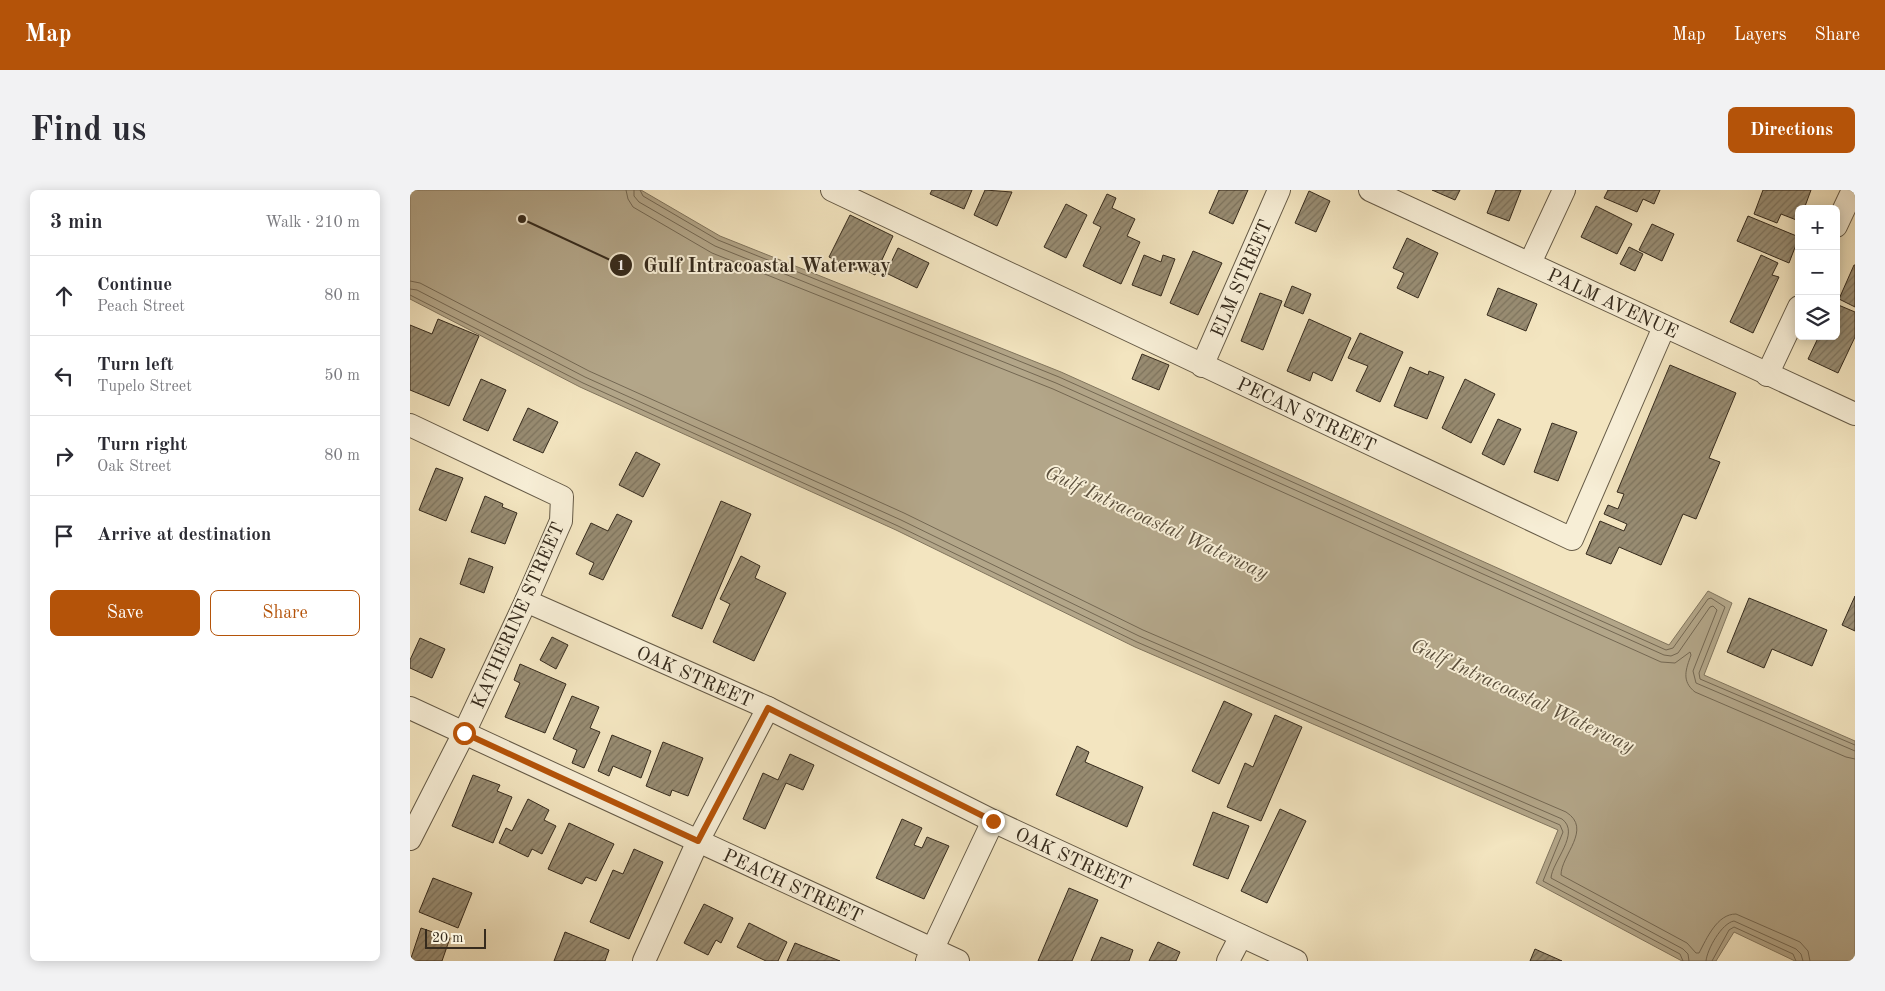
<!DOCTYPE html>
<meta charset="utf-8">
<style>
:root{--surface:#fff;--page:#f2f2f3;--text:#2b2b33;--muted:#7c7c81;--line:#e1e1e2;--accent:#b45309}
body{margin:0;font-family:"Old Standard TT",serif;background:var(--page);color:var(--text)}
.controls{position:absolute;right:15px;top:15px;display:grid;overflow:hidden;border-radius:8px;box-shadow:0 2px 12px #0003}
.controls button{width:45px;height:45px;display:grid;place-items:center;padding:0;border:0;border-bottom:1px solid var(--line);background:var(--surface);color:var(--text);font:25px sans-serif}
.scale{position:absolute;left:15px;bottom:12px;width:61px;box-sizing:border-box;padding-left:5px;border:2px solid #362b1d;border-top:0;font-size:14px;line-height:18px;white-space:nowrap;color:#362b1d;-webkit-text-stroke:4px #f7eed6;paint-order:stroke}
.stop{position:absolute;width:15px;height:15px;margin:-11px;border:4px solid #b45309;border-radius:50%;background:#fff}
.stop.end{background:#b45309;border-color:#fff;box-shadow:0 1px 5px #0008}
.list{margin:0;padding:0;list-style:none}
h2{display:flex;justify-content:space-between;align-items:center;height:65px;margin:0;padding:0 20px;font-size:21px}
h2 small{font-size:16px;font-weight:400;color:var(--muted)}
.list li{display:grid;grid-template-columns:32px 1fr auto;gap:15px;align-items:center;box-sizing:border-box;height:80px;padding:0 20px;border-top:1px solid var(--line)}
.list b{display:block;font-size:19px;white-space:nowrap}
.list p{margin:0;font-size:16px;white-space:nowrap;color:var(--muted)}
.list em{font-size:16px;font-style:normal;color:var(--muted)}
.actions{display:flex;gap:10px;padding:15px 20px}
.actions a{flex:1;padding:11px 0;border:1px solid var(--accent);border-radius:8px;text-align:center;font-size:18px;color:var(--accent)}
.actions .main{background:var(--accent);color:#fff}
.icon{flex:none;width:28px;height:28px;fill:none;stroke:currentColor;stroke-width:2;stroke-linecap:round;stroke-linejoin:round}
.map{position:relative;flex:none;width:1445px;height:771px;overflow:hidden;border-radius:8px}
header{display:flex;align-items:center;gap:30px;box-sizing:border-box;height:70px;padding:0 25px;background:var(--accent);color:#fff}
header strong{font-size:24px}
nav{display:flex;gap:28px;margin-inline-start:auto;font-size:18px}
.intro{display:flex;align-items:center;justify-content:space-between;box-sizing:border-box;height:120px;padding:0 30px}
h1{margin:0;font-size:35px}
.button{padding:12px 22px;border-radius:8px;background:var(--accent);color:#fff;font-size:18px;font-weight:700}
main{display:flex;gap:30px;padding:0 30px}
aside{flex:1;background:var(--surface);border-radius:8px;box-shadow:0 2px 12px #0003}
.map>svg:first-child{display:block}
.water{fill:#b3a689;stroke:#81755e}
.lines{fill:none;stroke-linecap:round;stroke-linejoin:round}
.shore{stroke:#746853;stroke-width:1}
.building{fill:url(#building-hatch);stroke:#362b1d}
.minor-casing{stroke:#655a46;stroke-width:24}
.minor{stroke:#f7eed6;stroke-width:22}
.route{stroke:#b45309;stroke-width:6}
.labels{text-anchor:middle;stroke-width:4;stroke-linejoin:round;paint-order:stroke}
.street-label{font-size:19px;fill:#362b1d;stroke:#f7eed6}
.water-label{font-size:20px;font-style:italic;fill:#5c503d;stroke:#f7eed6}
.leader{fill:none;stroke:#362b1d;stroke-width:2}
.callout-dot{fill:#362b1d;stroke:#f7eed6;stroke-width:2}
.mark-label{font-size:15px;text-anchor:middle;font-weight:bold;fill:#fff}
.callout-label{font-size:20px;text-anchor:middle;font-weight:bold;fill:#362b1d;stroke:#f7eed6;stroke-width:4;stroke-linejoin:round;paint-order:stroke}
</style>
<header>
<strong>Map</strong>
<nav><a>Map</a><a>Layers</a><a>Share</a></nav>
</header>
<div class="intro"><h1>Find us</h1><a class="button">Directions</a></div>
<main>
<aside>
<h2>3 min<small>Walk · 210 m</small></h2>
<ul class="list">
<li><svg class="icon" aria-label="ahead" viewBox="0 0 24 24"><path d="M12 20V5M6 11l6-6 6 6"/></svg><div><b>Continue</b><p>Peach Street</p></div><em>80 m</em></li>
<li><svg class="icon" aria-label="left" viewBox="0 0 24 24"><path d="M17 20v-9H6M10 6l-5 5 5 5"/></svg><div><b>Turn left</b><p>Tupelo Street</p></div><em>50 m</em></li>
<li><svg class="icon" aria-label="right" viewBox="0 0 24 24"><path d="M7 20v-9h11M14 6l5 5-5 5"/></svg><div><b>Turn right</b><p>Oak Street</p></div><em>80 m</em></li>
<li><svg class="icon" aria-label="arrive" viewBox="0 0 24 24"><path d="M6 21V4h12l-3 4 3 4H6"/></svg><div><b>Arrive at destination</b></div></li>
</ul>
<div class="actions"><a class="main">Save</a><a>Share</a></div>
</aside>
<div class="map">
<svg width="1445" height="771" viewBox="0 0 1445 771">
<defs>
<pattern id="building-hatch" width="6" height="6" patternUnits="userSpaceOnUse" patternTransform="scale(1.25)"><rect width="6" height="6" fill="#988c72"/><path d="M-1 1l2-2M0 6l6-6M5 7l2-2" fill="none" stroke="#7d735d"/></pattern>
</defs>
<rect width="100%" height="100%" fill="#f3e5c0"/>
<filter id="stains"><feTurbulence type="fractalNoise" baseFrequency=".004" numOctaves="4"/><feColorMatrix values="0 0 0 0 .2 0 0 0 0 .09 0 0 0 0 .02 0 0 0 .5 -.17"/></filter>
<radialGradient id="worn" r=".72"><stop offset=".6" stop-color="#630" stop-opacity="0"/><stop offset="1" stop-color="#630" stop-opacity=".3"/></radialGradient>
<!-- water -->
<path class="water" d="M0 0H231L310 46 651 182 1259 455 1298 401 1322 413 1294 485 1445 551V771H1385L1324 742 1306 771H1272L1126 693 1148 640 725 457 486 340 170 197 0 109Z"/>
<g class="lines">
<!-- shore -->
<g class="shore">
<path d="M216 0 218 9 223 17 302 63 643 199 1251 472 1265 473 1280 462 1281 465C1276 479 1271 491 1285 502L1436 567 1445 569"/>
<path d="M224 0V6L229 12 305 56 646 193 1254 465 1261 466 1268 463 1300 417 1303 416 1307 420 1283 481 1286 493 1445 561"/>
<path d="M230 0 233 6 308 50 649 187 1256 460 1263 458 1298 409 1301 408 1315 417 1289 483 1290 489 1445 555"/>
<path d="M0 91 10 93 179 181 494 323 733 440 1156 622C1183 639 1151 665 1151 685L1277 753 1286 763H1289C1297 748 1307 724 1326 724L1390 752 1398 761 1400 771"/>
<path d="M0 99 7 100 175 187 491 330 729 446 1152 629C1171 643 1142 672 1141 688L1273 759 1278 764 1279 771"/>
<path d="M0 105 173 193 488 336 727 452 1150 635 1153 642 1133 691 1270 764 1273 771"/>
<path d="M1296 771C1297 759 1312 733 1324 731L1386 759 1391 764 1393 771"/>
<path d="M1302 771 1319 740 1324 737 1383 764 1386 771"/>
</g>
</g>
<!-- building -->
<g class="building">
<path d="M522 0H562L554 19 520 4Z"/>
<path d="M575 0 602 2 587 36 564 25Z"/>
<path d="M809 0H838L823 34 799 23Z"/>
<path d="M1022 0H1050L1045 10Z"/>
<path d="M1086 0H1111L1099 31 1077 23Z"/>
<path d="M1198 0H1250L1244 14 1233 9 1227 22 1194 8Z"/>
<path d="M1353 0H1401L1394 19H1389V31L1371 24 1367 33 1344 24Z"/>
<path d="M899 1 920 11 906 42 885 33Z"/>
<path d="M697 4 706 8 702 18 725 29 717 46 730 52 711 94 673 76 691 37 683 33Z"/>
<path d="M656 14 677 25 656 68 634 57Z"/>
<path d="M1186 16 1222 34 1207 64 1171 47Z"/>
<path d="M440 25 483 46 465 85 448 76 446 80 419 67Z"/>
<path d="M1338 26 1389 47 1379 73 1327 51Z"/>
<path d="M1242 34 1264 44 1252 71 1229 60Z"/>
<path d="M997 48 1028 63 1008 108 987 98 994 83 983 78Z"/>
<path d="M1219 57 1233 64 1225 81 1210 74Z"/>
<path d="M488 58 519 73 507 98 476 83Z"/>
<path d="M783 61 812 73 788 125 760 113Z"/>
<path d="M734 65 751 72 753 65 765 69 751 106 722 95Z"/>
<path d="M1351 65 1368 73 1362 85 1369 87 1343 143 1320 132Z"/>
<path d="M1444 75H1445V117L1429 109Z"/>
<path d="M882 96 901 104 893 124 874 116Z"/>
<path d="M1088 98 1127 114 1116 141 1077 125Z"/>
<path d="M850 103 872 111 853 160 831 151Z"/>
<path d="M1426 114 1445 122V147L1428 183 1398 169 1409 146H1426Z"/>
<path d="M28 129 69 146 39 216 0 200V135L22 144Z"/>
<path d="M899 129 941 148 922 191 903 182 900 191 877 181Z"/>
<path d="M950 143 993 162 970 212 946 201 958 176 938 168Z"/>
<path d="M732 164 759 175 749 200 722 189Z"/>
<path d="M1260 175 1326 203 1299 268 1310 272 1286 329 1273 324 1251 375 1209 357 1201 374 1176 364 1190 331 1214 341 1217 334 1194 324 1198 315 1208 319 1214 304 1207 302Z"/>
<path d="M1000 177 1018 185 1019 181 1034 187 1017 229 984 216Z"/>
<path d="M71 189 96 200 78 241 53 230Z"/>
<path d="M1055 189 1085 204 1061 253 1032 238Z"/>
<path d="M118 218 148 232 133 263 103 250Z"/>
<path d="M1088 229 1111 239 1094 275 1072 264Z"/>
<path d="M1142 233 1167 242 1148 291 1124 282Z"/>
<path d="M226 262 250 274 233 307 209 295Z"/>
<path d="M26 278 53 288 36 331 9 320Z"/>
<path d="M75 306 93 314 92 317 107 323 95 354 61 342Z"/>
<path d="M311 311 341 324 292 439 262 426Z"/>
<path d="M207 324 222 331 193 390 179 384 184 373 166 364 181 333 198 341Z"/>
<path d="M331 366 350 376 345 388 376 403 344 471 303 452 320 414 310 409Z"/>
<path d="M59 368 83 377 74 403 50 394Z"/>
<path d="M1445 406V441L1432 435Z"/>
<path d="M1339 408 1417 440 1402 476 1362 459 1354 478 1317 462Z"/>
<path d="M142 447 158 455 146 479 130 470Z"/>
<path d="M10 448 35 459 22 488 0 478V470Z"/>
<path d="M110 474 156 494 135 543 95 527 110 493 104 490Z"/>
<path d="M162 506 189 517 180 538 190 542 174 578 162 573 167 560 143 549Z"/>
<path d="M814 511 842 524 809 594 782 581Z"/>
<path d="M865 525 892 537 851 631 817 617 835 573 843 577Z"/>
<path d="M202 545 241 561 231 588 203 576 199 586 188 581Z"/>
<path d="M253 552 293 568 278 606 262 600 260 606 236 596Z"/>
<path d="M667 556 679 562 675 572 733 597 717 637 646 605Z"/>
<path d="M380 564 404 575 393 600 376 593 355 639 333 629 353 583 368 590Z"/>
<path d="M63 585 90 595 87 601 102 607 83 653 42 636Z"/>
<path d="M118 609 139 620 134 630 146 636 132 664 122 659 118 667 89 653 96 638 102 641Z"/>
<path d="M870 619 896 631 857 713 831 701Z"/>
<path d="M803 622 839 636 818 689 783 675Z"/>
<path d="M492 629 512 638 504 655 512 658 517 647 539 656 514 709 466 688Z"/>
<path d="M159 633 204 654 186 691 176 687 172 694 138 679Z"/>
<path d="M224 659 253 672 219 749 180 732 203 680 213 684Z"/>
<path d="M23 688 62 703 48 738 9 722Z"/>
<path d="M659 698 688 710 662 771H628Z"/>
<path d="M294 714 323 728 311 753 306 750 298 765 274 753Z"/>
<path d="M339 733 377 752 368 771H356L327 757Z"/>
<path d="M11 738 40 748 32 771H0Z"/>
<path d="M155 742 199 760 195 771H144Z"/>
<path d="M691 747 723 760 719 771H681Z"/>
<path d="M748 752 770 762 766 771H739Z"/>
<path d="M385 753 430 771H377Z"/>
<path d="M1125 759 1152 771H1120Z"/>
</g>
<g class="lines">
<!-- minor casing -->
<g class="minor-casing">
<g id="minor">
<path id="s1" d="M422 0 1162 349 1254 137"/>
<path id="s2" d="M960 0 1445 224"/>
<path d="M1426 36 1443 0"/>
<path d="M1120 73 1154 0"/>
<path id="s3" d="M792 176 869 0"/>
<path d="M1357 185 1389 117"/>
<path d="M0 235 152 307 151 331 116 411 54 543 0 649"/>
<path id="s4" d="M116 411 358 518 583 631 886 771"/>
<path id="s5" d="M0 518 548 771"/>
<path d="M234 771 288 651 358 518"/>
<path d="M517 771 583 631"/>
<path d="M818 771 831 746"/>
</g>
</g>
<!-- minor -->
<use href="#minor" class="minor"/>
</g>
<g class="lines">
<!-- route -->
<path class="route" d="M54 543 288 651 358 518 583 631"/>
</g>
<g class="labels">
<!-- street labels -->
<g class="street-label">
<text dy="7" stroke="none"><textPath href="#s3" startOffset="96">ELM STREET</textPath></text>
<text dy="7" stroke="none"><textPath href="#s2" startOffset="268">PALM AVENUE</textPath></text>
<text dy="7" stroke="none"><textPath href="#s1" startOffset="525">PECAN STREET</textPath></text>
<text transform="translate(107 425) rotate(-66)" y="7">KATHERINE STREET</text>
<text dy="7" stroke="none"><textPath href="#s4" startOffset="185">OAK STREET</textPath></text>
<text dy="7" stroke="none"><textPath href="#s4" startOffset="605">OAK STREET</textPath></text>
<text dy="7" stroke="none"><textPath href="#s5" startOffset="422">PEACH STREET</textPath></text>
</g>
<!-- water labels -->
<g class="water-label">
<text transform="translate(747 332) rotate(25)" y="7">Gulf Intracoastal Waterway</text>
<text transform="translate(1113 505) rotate(25)" y="7">Gulf Intracoastal Waterway</text>
</g>
</g>
<!-- callouts -->
<path class="leader" d="M112 29L211 75"/>
<g class="callout-dot">
<circle cx="112" cy="29" r="5"/>
<circle cx="211" cy="75" r="12"/>
</g>
<g class="mark-label">
<text x="211" y="80">1</text>
</g>
<g class="callout-label">
<text x="357" y="82">Gulf Intracoastal Waterway</text>
</g>
<rect width="100%" height="100%" filter="url(#stains)"/>
<rect width="100%" height="100%" fill="url(#worn)"/>
</svg>
<div class="controls">
<button>+</button>
<button>−</button>
<button><svg class="icon" aria-label="layers" viewBox="0 0 24 24"><path d="M12 4l9 5-9 5-9-5zM3 14l9 5 9-5"/></svg></button>
</div>
<div class="scale">20 m</div>
<div class="stop" style="left:54px;top:543px"></div>
<div class="stop end" style="left:583px;top:631px"></div>
</div>
</main>
